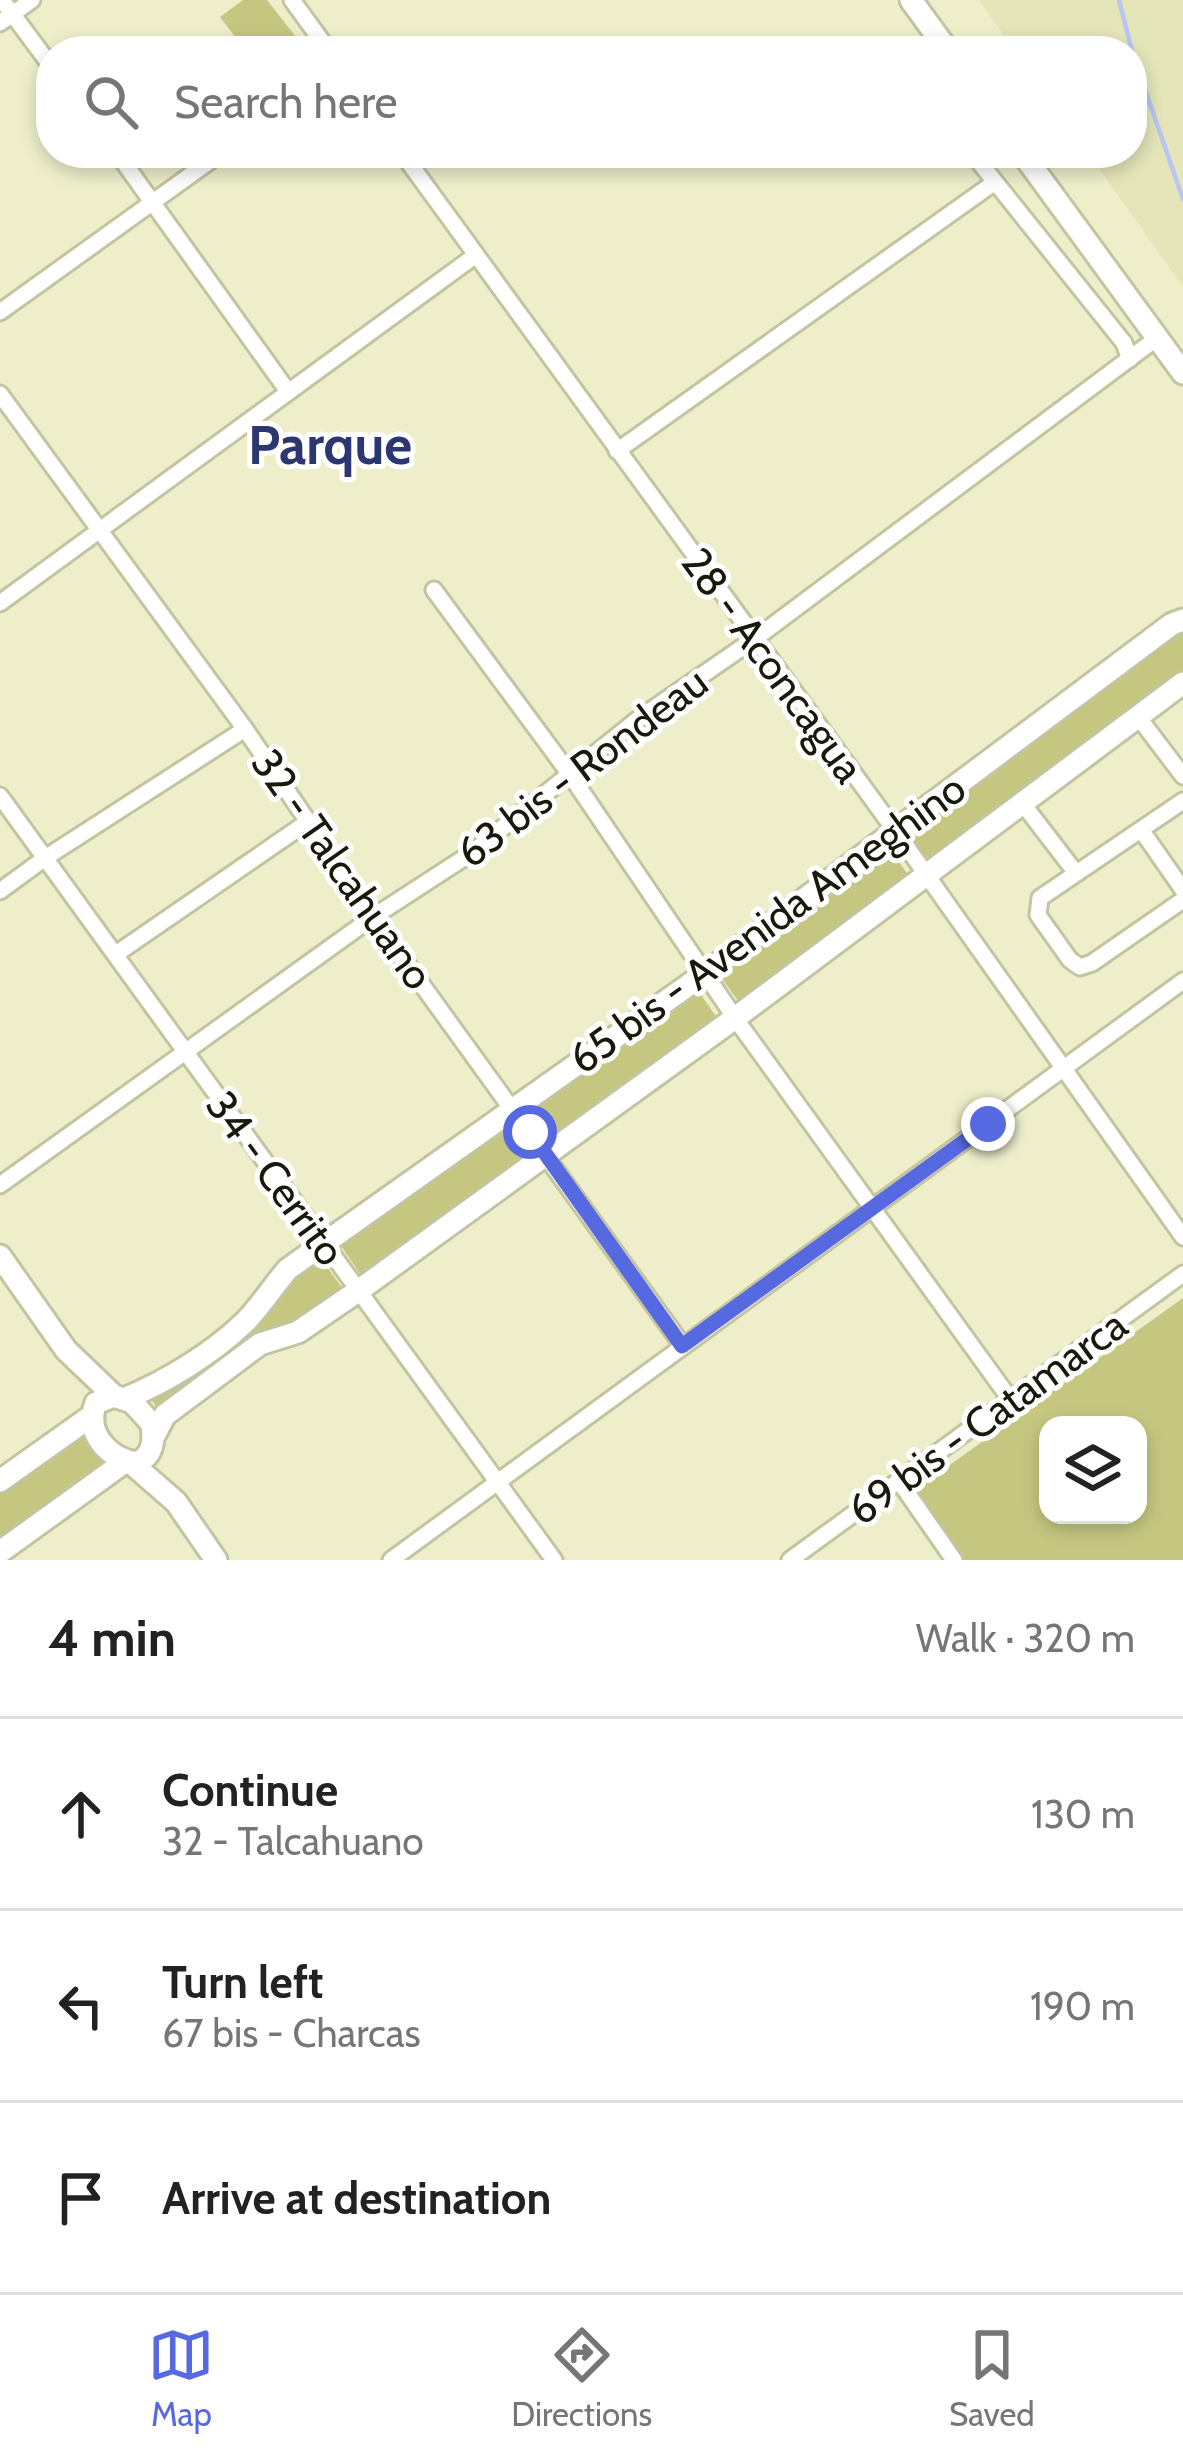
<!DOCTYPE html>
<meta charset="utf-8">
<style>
:root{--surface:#fff;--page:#f6f6f6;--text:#222;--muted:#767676;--line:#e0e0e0;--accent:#5769e0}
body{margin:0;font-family:Cabin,sans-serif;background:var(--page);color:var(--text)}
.controls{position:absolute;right:36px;bottom:36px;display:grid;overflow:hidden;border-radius:24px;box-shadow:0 6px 18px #0003}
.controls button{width:108px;height:108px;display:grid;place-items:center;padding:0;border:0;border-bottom:3px solid var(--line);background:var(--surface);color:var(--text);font:60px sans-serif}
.stop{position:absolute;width:36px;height:36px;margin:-27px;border:9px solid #5769e0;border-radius:50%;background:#fff}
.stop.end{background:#5769e0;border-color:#fff;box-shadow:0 3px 12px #0008}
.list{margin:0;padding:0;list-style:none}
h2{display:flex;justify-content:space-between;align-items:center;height:156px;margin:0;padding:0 48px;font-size:51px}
h2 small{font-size:39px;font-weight:400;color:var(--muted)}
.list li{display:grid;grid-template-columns:78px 1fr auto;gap:36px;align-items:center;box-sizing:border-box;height:192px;padding:0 48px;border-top:3px solid var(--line)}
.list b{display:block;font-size:45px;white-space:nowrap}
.list p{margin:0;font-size:39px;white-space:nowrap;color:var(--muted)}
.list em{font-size:39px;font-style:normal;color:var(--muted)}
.icon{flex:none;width:66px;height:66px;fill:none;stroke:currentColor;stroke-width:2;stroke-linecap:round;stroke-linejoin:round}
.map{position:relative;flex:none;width:1183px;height:1560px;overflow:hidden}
.search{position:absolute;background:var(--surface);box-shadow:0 6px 18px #0003;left:36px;right:36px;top:36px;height:132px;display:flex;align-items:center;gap:30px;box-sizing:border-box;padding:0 42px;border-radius:48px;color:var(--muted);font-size:45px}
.sheet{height:732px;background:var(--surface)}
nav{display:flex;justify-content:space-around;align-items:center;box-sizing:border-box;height:168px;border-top:3px solid var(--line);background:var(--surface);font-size:33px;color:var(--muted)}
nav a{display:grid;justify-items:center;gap:6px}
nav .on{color:var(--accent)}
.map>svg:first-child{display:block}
.built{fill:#e4e5b9}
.green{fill:#c5c781;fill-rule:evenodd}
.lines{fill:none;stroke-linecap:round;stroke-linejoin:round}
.stream{stroke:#b9c6f3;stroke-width:4.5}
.street-casing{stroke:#c3c4a0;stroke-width:21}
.secondary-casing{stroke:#c3c4a0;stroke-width:27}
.street{stroke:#fff;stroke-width:15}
.secondary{stroke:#fff;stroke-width:21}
.route{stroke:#5769e0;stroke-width:15}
.labels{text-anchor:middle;stroke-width:10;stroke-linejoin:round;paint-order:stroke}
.street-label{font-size:42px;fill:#18180b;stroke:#fff}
.district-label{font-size:54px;font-weight:bold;fill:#2c3771;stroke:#fff}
</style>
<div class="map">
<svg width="1183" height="1560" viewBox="0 0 1183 1560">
<rect width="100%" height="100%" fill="#eeefca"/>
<!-- built -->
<path class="built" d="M979 0H1183V287L1088 153H1132V51H1015Z"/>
<!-- green -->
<g class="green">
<path d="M243 0H267L307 51H246L220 17Z"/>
<path d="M1183 629V675L934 858 924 857 911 839 914 822Z"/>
<path d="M886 845 910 877 741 1005 718 973Z"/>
<path d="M697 989 717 1018 548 1140 527 1111Z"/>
<path d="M510 1125 531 1153 361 1275 341 1246Z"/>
<path d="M321 1259 343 1289 287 1326 267 1331 160 1412 150 1398Z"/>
<path d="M1183 1298V1560H961L912 1492ZM1048 1425H1138V1515H1048Z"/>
<path d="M83 1432 95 1455 106 1463 0 1540V1493Z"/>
</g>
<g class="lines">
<!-- stream -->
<g class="stream">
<path d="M1119 0 1132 51"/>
<path d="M1132 52 1183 199"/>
</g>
<!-- street casing -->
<g class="street-casing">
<g id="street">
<path d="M2 0 51 66"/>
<path d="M292 0 329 51"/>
<path d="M0 23 32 0"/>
<path d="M117 153 287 390"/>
<path d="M402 153 894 829 1183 1237"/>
<path d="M972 153 1124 343 1130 359"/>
<path d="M0 312 221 153"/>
<path d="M0 394 245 729 373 917 683 1346"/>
<path d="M617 451 995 182"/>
<path d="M434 590 569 773 735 1018 1010 1399"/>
<path d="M0 603 476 255"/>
<path d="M1139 718 1183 776"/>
<path d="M0 796 554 1560"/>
<path d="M1183 801 1040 898 1038 915 1070 960 1080 967 1092 963 1183 900"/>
<path d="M1023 804 1076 873"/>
<path d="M1142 831 1183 890"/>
<path d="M0 891 45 858 245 729"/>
<path d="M116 954 309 821"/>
<path d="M0 1185 373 917 470 854 637 720 753 640 1157 338"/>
<path d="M899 1481 954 1560"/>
<path d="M391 1560 1183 981"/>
<path d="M790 1560 1183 1274"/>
</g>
</g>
<!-- secondary casing -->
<g class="secondary-casing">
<g id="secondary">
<path d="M911 0 948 51"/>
<path d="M1022 153 1183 373"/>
<path d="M0 1256 66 1350 114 1396"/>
<path d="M114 1396 132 1402 152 1424C154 1440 154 1455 137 1463 108 1459 84 1432 96 1403Z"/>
<path d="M124 1399C166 1382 213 1353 245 1322 261 1306 273 1286 288 1269L707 972 1172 624 1183 620"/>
<path d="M154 1436 165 1415 260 1344 298 1332 358 1291 735 1018 1183 683"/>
<path d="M130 1462 176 1502 216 1560"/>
<path d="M0 1481 90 1417"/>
<path d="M0 1552 126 1461"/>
</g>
</g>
<!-- street -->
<use href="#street" class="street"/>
<!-- secondary -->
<use href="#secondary" class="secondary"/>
</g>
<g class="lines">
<!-- route -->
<path class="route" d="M530 1132 682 1346 988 1124"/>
</g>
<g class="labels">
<!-- street labels -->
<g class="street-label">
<text transform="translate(773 665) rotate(54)" y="15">28 - Aconcagua</text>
<text transform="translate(582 767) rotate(-37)" y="15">63 bis - Rondeau</text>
<text transform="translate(343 869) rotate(55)" y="15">32 - Talcahuano</text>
<text transform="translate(767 923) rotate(-36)" y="15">65 bis - Avenida Ameghino</text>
<text transform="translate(276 1178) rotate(54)" y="15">34 - Cerrito</text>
<text transform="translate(987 1417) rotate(-36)" y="15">69 bis - Catamarca</text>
</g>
<!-- district labels -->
<g class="district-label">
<text x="330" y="464">Parque</text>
</g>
</g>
</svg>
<div class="controls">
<button><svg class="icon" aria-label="layers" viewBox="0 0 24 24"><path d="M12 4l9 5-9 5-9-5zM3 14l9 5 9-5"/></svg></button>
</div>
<div class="stop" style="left:530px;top:1132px"></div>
<div class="stop end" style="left:988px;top:1124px"></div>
<div class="search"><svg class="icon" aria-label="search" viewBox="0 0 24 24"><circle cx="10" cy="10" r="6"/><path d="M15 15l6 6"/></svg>Search here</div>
</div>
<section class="sheet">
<h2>4 min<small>Walk · 320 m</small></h2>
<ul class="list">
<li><svg class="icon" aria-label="ahead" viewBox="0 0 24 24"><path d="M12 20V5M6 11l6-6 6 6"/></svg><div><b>Continue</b><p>32 - Talcahuano</p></div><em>130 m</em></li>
<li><svg class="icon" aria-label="left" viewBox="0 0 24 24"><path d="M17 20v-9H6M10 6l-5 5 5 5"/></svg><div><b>Turn left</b><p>67 bis - Charcas</p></div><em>190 m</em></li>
<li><svg class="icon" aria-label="arrive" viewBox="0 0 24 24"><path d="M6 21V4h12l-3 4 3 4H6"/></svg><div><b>Arrive at destination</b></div></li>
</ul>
</section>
<nav>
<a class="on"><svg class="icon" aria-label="map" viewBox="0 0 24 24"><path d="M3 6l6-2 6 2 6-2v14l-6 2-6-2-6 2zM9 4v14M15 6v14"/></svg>Map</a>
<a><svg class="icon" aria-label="directions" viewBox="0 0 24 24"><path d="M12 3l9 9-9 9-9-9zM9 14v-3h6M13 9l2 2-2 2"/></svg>Directions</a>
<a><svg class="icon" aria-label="saved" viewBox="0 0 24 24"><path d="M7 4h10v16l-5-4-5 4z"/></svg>Saved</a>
</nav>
